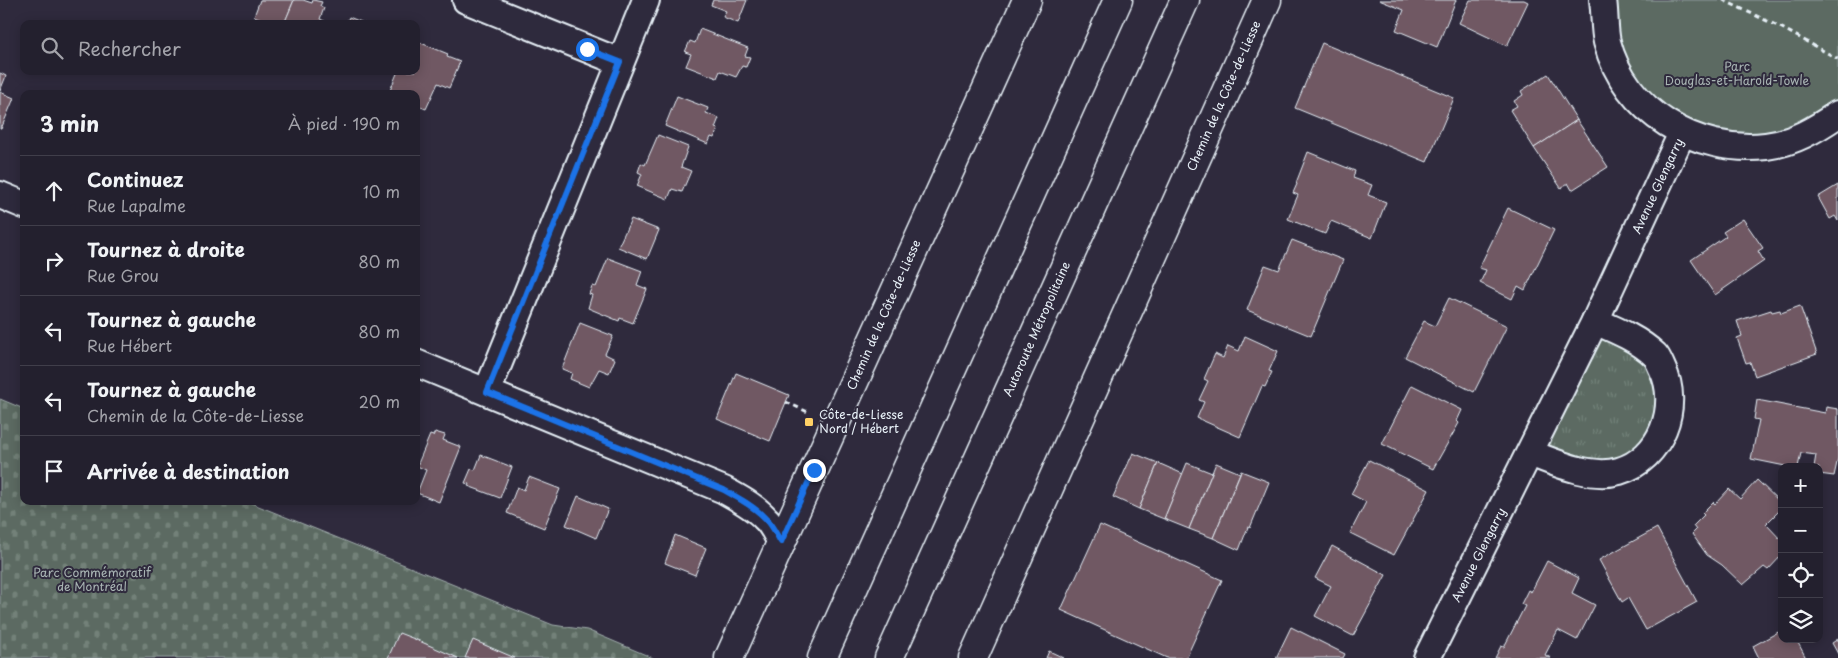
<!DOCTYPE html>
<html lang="fr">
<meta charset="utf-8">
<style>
:root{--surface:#23202e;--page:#2b2836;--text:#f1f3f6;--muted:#a3a3aa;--line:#403e4a}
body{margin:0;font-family:"Playpen Sans",sans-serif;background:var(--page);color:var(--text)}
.controls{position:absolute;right:15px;bottom:15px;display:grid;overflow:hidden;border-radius:10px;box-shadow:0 2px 12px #0003}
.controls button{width:45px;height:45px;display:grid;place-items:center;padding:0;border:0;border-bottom:1px solid var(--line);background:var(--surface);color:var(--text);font:25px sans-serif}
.stop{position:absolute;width:15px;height:15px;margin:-11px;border:4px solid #1a73e8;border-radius:50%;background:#fff}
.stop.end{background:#1a73e8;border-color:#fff;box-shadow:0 1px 5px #0008}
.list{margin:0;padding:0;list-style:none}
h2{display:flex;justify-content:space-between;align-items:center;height:65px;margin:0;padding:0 20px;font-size:21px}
h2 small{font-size:16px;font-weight:400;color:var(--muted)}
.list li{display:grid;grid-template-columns:32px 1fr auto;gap:15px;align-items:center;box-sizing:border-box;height:70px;padding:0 20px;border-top:1px solid var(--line)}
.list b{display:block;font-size:19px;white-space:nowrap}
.list p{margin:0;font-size:16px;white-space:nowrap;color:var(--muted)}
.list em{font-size:16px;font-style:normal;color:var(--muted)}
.icon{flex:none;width:28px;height:28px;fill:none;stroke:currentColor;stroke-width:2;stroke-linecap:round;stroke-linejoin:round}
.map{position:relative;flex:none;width:1838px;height:658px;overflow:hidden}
.search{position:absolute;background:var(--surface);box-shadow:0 2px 12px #0003;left:20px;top:20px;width:400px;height:55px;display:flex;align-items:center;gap:12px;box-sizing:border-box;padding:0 18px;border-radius:10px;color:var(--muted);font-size:19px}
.panel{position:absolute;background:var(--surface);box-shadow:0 2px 12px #0003;left:20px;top:90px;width:400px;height:415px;border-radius:10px}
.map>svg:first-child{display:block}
.grass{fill:url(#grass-tufts);stroke:#a2aead}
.cemetery{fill:url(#cemetery-stones);stroke:#a2aead}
.green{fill:#5b6b62;stroke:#a2aead}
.building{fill:#705864;stroke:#e8f1f8}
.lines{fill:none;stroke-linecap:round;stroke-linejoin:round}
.minor-casing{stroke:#e8f1f8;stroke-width:30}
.secondary-casing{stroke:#e8f1f8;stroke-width:31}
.motorway-casing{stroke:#e8f1f8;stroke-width:31}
.path{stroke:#e8f1f8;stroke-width:3;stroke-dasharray:5 4;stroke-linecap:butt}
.minor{stroke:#2f2a3d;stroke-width:26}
.secondary{stroke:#2f2a3d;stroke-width:28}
.motorway{stroke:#2f2a3d;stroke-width:28}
.route{stroke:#1a73e8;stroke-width:6}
.poi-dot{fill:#ffd166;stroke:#2f2a3d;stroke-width:2}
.labels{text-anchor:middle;stroke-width:4;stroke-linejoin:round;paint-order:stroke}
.park-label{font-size:12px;fill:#a9b5b4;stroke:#2f2a3d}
.street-label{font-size:12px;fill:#e8f1f8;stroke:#2f2a3d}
.poi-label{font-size:12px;fill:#e8f1f8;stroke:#2f2a3d;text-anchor:start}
</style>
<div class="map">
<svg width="1838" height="658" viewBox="0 0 1838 658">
<defs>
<pattern id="grass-tufts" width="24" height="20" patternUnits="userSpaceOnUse" patternTransform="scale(1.25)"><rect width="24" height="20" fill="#5b6b62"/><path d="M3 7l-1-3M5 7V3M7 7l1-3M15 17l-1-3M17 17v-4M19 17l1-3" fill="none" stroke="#738179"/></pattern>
<pattern id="cemetery-stones" width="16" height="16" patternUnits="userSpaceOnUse" patternTransform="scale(1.25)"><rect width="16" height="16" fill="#5b6b62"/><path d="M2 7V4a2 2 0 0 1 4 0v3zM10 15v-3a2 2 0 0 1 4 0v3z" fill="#738179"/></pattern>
</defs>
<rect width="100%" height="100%" fill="#2f2a3d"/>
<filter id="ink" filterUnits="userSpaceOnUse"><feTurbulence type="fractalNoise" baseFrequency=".02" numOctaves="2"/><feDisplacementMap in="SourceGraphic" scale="10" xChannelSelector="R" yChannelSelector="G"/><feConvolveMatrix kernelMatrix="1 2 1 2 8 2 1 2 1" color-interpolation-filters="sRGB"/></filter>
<g filter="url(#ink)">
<!-- grass -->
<path class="grass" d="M1595 321 1639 342 1670 412 1619 471 1530 453Z"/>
<!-- cemetery -->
<path class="cemetery" d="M0 399 24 409V501H246L553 625 587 630 653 658H0Z"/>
<!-- green -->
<path class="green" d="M1603 0H1838V114L1723 146 1633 93Z"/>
<!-- building -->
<g class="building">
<path d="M260 0H294L284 24H274L254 16Z"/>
<path d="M294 0H303L312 3 313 0 322 2 320 6 324 8 320 19 331 24H284Z"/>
<path d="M713 0H747L738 23 723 17 726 11 711 5Z"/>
<path d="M1379 0H1456L1437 47 1396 30 1404 10Z"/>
<path d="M1470 0H1524L1528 2 1507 46 1459 23Z"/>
<path d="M349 17 366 24H346Z"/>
<path d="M700 29 748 48 745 56 750 57 746 67 742 66 736 77 720 71 717 78 686 66 691 54 685 52 690 41 695 43Z"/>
<path d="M416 41 448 54 447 57 460 62 449 88 438 83 426 109 416 105V94L389 93 398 71H416Z"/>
<path d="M1322 43 1454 98 1427 162 1295 108Z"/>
<path d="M0 73 6 76 0 91Z"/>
<path d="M1548 74 1577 120 1534 148 1510 110 1517 106 1514 101 1523 95 1521 91Z"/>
<path d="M0 92 14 98 1 129H0Z"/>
<path d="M677 96 708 108 706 113 719 118 715 128 718 129 714 138 711 137 708 144 665 126Z"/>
<path d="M1577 120 1608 167 1572 190 1568 183 1561 188 1534 148Z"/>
<path d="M658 135 688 147 681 167 691 171 682 192 672 189 668 199 637 186 642 174 638 172 641 163 645 165Z"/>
<path d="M1308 152 1355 171 1353 178 1372 185 1368 195 1386 202 1372 238 1331 221 1325 234 1288 219 1298 195 1293 193 1297 184 1296 183Z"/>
<path d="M1838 185V221L1835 216 1830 219 1818 197Z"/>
<path d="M1508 208 1554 230 1525 290 1518 286 1512 299 1480 283 1486 270 1479 268Z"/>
<path d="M631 219 659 230 647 259 618 247Z"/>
<path d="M1743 219 1763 248 1758 251 1764 261 1715 295 1691 260 1726 236 1723 232Z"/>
<path d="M1292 240 1343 260 1311 336 1247 310 1265 265 1279 270Z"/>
<path d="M608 258 642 271 637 285 647 289 633 323 620 318 619 321 588 308 592 295 589 294 592 286 596 287Z"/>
<path d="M1449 298 1507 326 1474 392 1405 357 1424 321 1435 326Z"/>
<path d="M1800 306 1817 354 1755 376 1750 362 1746 363 1737 338 1742 336 1737 321 1771 310 1772 312 1780 310 1781 313Z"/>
<path d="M580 323 613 336 605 354 615 359 609 373 599 369 589 387 570 379 572 373 562 369Z"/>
<path d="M1245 336 1278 351 1269 371 1272 372 1265 387 1262 386 1240 437 1197 418 1204 402 1199 400 1208 381 1204 379 1215 354 1223 358 1228 346 1239 351Z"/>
<path d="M736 373 789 395 770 441 717 419Z"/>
<path d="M1412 385 1462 410 1457 421 1459 423 1433 469 1382 444Z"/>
<path d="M1757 400 1825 413 1826 407 1838 409V458L1834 476 1819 474V467H1814L1816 455 1801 453 1798 467H1790L1751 459 1759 420 1754 419Z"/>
<path d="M435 432 445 435 443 440 461 447 439 502 417 493 426 470 417 466 430 435 433 436Z"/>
<path d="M1133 453 1158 463 1139 509 1113 497Z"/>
<path d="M481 455 512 467 500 498 468 486 469 484 465 483 471 469 475 470Z"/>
<path d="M1369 460 1429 490 1394 555 1350 533 1366 502 1351 494Z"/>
<path d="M1158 463 1183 474 1164 519 1139 509Z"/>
<path d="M1187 463 1212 473 1189 529 1164 519Z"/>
<path d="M1216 463 1240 473 1213 538 1189 529Z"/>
<path d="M1241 471 1269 482 1250 528 1248 527 1239 550 1213 538Z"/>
<path d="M529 477 560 489 544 528 507 513 517 487 524 490Z"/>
<path d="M1757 480 1782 504V508L1766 524 1782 541V555L1768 570 1764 567 1743 585 1722 565 1707 555 1692 534 1696 530 1693 526 1704 515 1702 513 1713 502 1715 504 1729 489 1740 499Z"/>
<path d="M578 496 608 509 596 538 566 525Z"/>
<path d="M1100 525 1222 580 1186 658H1167L1061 610Z"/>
<path d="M1657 528 1697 602 1646 630 1628 598 1622 602 1599 560Z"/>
<path d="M675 535 706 548 695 575 665 563Z"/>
<path d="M1332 546 1386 575 1353 636 1315 616 1331 586 1315 578Z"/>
<path d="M1547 561 1579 578 1572 593 1595 605 1577 640 1558 630 1545 655 1551 658H1495L1501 646 1504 647 1525 606 1521 604 1528 590 1531 592Z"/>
<path d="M1291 627 1345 654 1343 658H1276Z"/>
<path d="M1782 630V639H1796L1806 658H1759L1753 646Z"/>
<path d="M399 633 417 640 458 658H388Z"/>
<path d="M1838 639V654L1832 643Z"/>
<path d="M473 640 515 658H465Z"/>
<path d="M1049 651 1064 658H1046Z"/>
</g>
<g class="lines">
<!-- minor casing -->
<g class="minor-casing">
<g id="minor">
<path d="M466 0 620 62"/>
<path d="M1603 0C1605 13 1604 29 1607 42 1625 112 1696 154 1766 146 1793 143 1816 129 1838 114"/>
<path d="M0 195 24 205"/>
<path d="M416 363 724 490C738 498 754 506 765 518 772 524 776 534 781 542"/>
<path d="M487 392 646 0"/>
<path d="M1530 453C1556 463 1591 479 1619 471 1661 459 1681 406 1662 368 1660 364 1658 358 1655 355 1638 339 1616 330 1595 321"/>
<path d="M1427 658 1595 321 1682 133"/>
</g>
</g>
<!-- secondary casing -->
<g class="secondary-casing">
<g id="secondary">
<path d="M729 658 1027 0"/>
<path d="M973 658 1267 0"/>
</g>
</g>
<!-- motorway casing -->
<g class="motorway-casing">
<g id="motorway">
<path d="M822 658 1118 0"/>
<path d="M889 658 1185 0"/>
</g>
</g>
<!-- path -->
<g class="path">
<path d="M1723 0 1782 28 1838 59"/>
<path d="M786 402 810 413"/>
</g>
<!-- minor -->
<use href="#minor" class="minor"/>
<!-- secondary -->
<use href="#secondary" class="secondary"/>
<!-- motorway -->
<use href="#motorway" class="motorway"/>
</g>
</g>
<g class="lines" filter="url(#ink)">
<!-- route -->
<path class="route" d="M587 49 620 62 487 392 724 490C738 498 754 506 765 518 772 524 776 534 781 542L814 470"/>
</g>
<!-- markers -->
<rect class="poi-dot" x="804" y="417" width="10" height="10" rx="2.5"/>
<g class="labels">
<!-- park labels -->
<g class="park-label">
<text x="1737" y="71">Parc<tspan x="1737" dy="14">Douglas-et-Harold-Towle</tspan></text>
<text x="92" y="577">Parc Commémoratif<tspan x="92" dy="14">de Montréal</tspan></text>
</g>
<!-- street labels -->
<g class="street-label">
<text transform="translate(1224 96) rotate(-66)" y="4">Chemin de la Côte-de-Liesse</text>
<text transform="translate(1658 186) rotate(-65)" y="4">Avenue Glengarry</text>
<text transform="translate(884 315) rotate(-66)" y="4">Chemin de la Côte-de-Liesse</text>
<text transform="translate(1037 329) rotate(-66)" y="4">Autoroute Métropolitaine</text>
<text transform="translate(1479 555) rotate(-63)" y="4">Avenue Glengarry</text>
</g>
<!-- poi labels -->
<g class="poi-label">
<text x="819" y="419">Côte-de-Liesse<tspan x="819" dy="14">Nord / Hébert</tspan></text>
</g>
</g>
</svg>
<div class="controls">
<button>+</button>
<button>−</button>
<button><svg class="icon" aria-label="locate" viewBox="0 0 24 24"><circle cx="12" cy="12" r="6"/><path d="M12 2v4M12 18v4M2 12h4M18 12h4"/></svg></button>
<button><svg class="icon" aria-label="layers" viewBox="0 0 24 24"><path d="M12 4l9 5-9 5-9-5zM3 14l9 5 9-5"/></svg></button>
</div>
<div class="stop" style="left:587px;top:49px"></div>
<div class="stop end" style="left:814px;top:470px"></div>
<div class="search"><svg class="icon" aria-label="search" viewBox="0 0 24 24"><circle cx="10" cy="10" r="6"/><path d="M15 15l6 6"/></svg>Rechercher</div>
<section class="panel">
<h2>3 min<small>À pied · 190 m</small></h2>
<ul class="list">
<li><svg class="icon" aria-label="ahead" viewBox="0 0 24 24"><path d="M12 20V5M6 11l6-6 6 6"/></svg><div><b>Continuez</b><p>Rue Lapalme</p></div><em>10 m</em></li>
<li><svg class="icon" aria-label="right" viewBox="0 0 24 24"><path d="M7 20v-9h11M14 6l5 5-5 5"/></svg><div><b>Tournez à droite</b><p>Rue Grou</p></div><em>80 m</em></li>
<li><svg class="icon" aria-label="left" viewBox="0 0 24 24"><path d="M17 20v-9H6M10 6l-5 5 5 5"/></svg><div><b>Tournez à gauche</b><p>Rue Hébert</p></div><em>80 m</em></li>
<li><svg class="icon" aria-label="left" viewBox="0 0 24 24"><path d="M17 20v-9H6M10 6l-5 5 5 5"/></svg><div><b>Tournez à gauche</b><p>Chemin de la Côte-de-Liesse</p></div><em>20 m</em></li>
<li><svg class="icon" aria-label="arrive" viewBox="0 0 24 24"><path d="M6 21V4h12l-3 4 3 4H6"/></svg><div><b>Arrivée à destination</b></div></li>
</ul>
</section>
</div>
